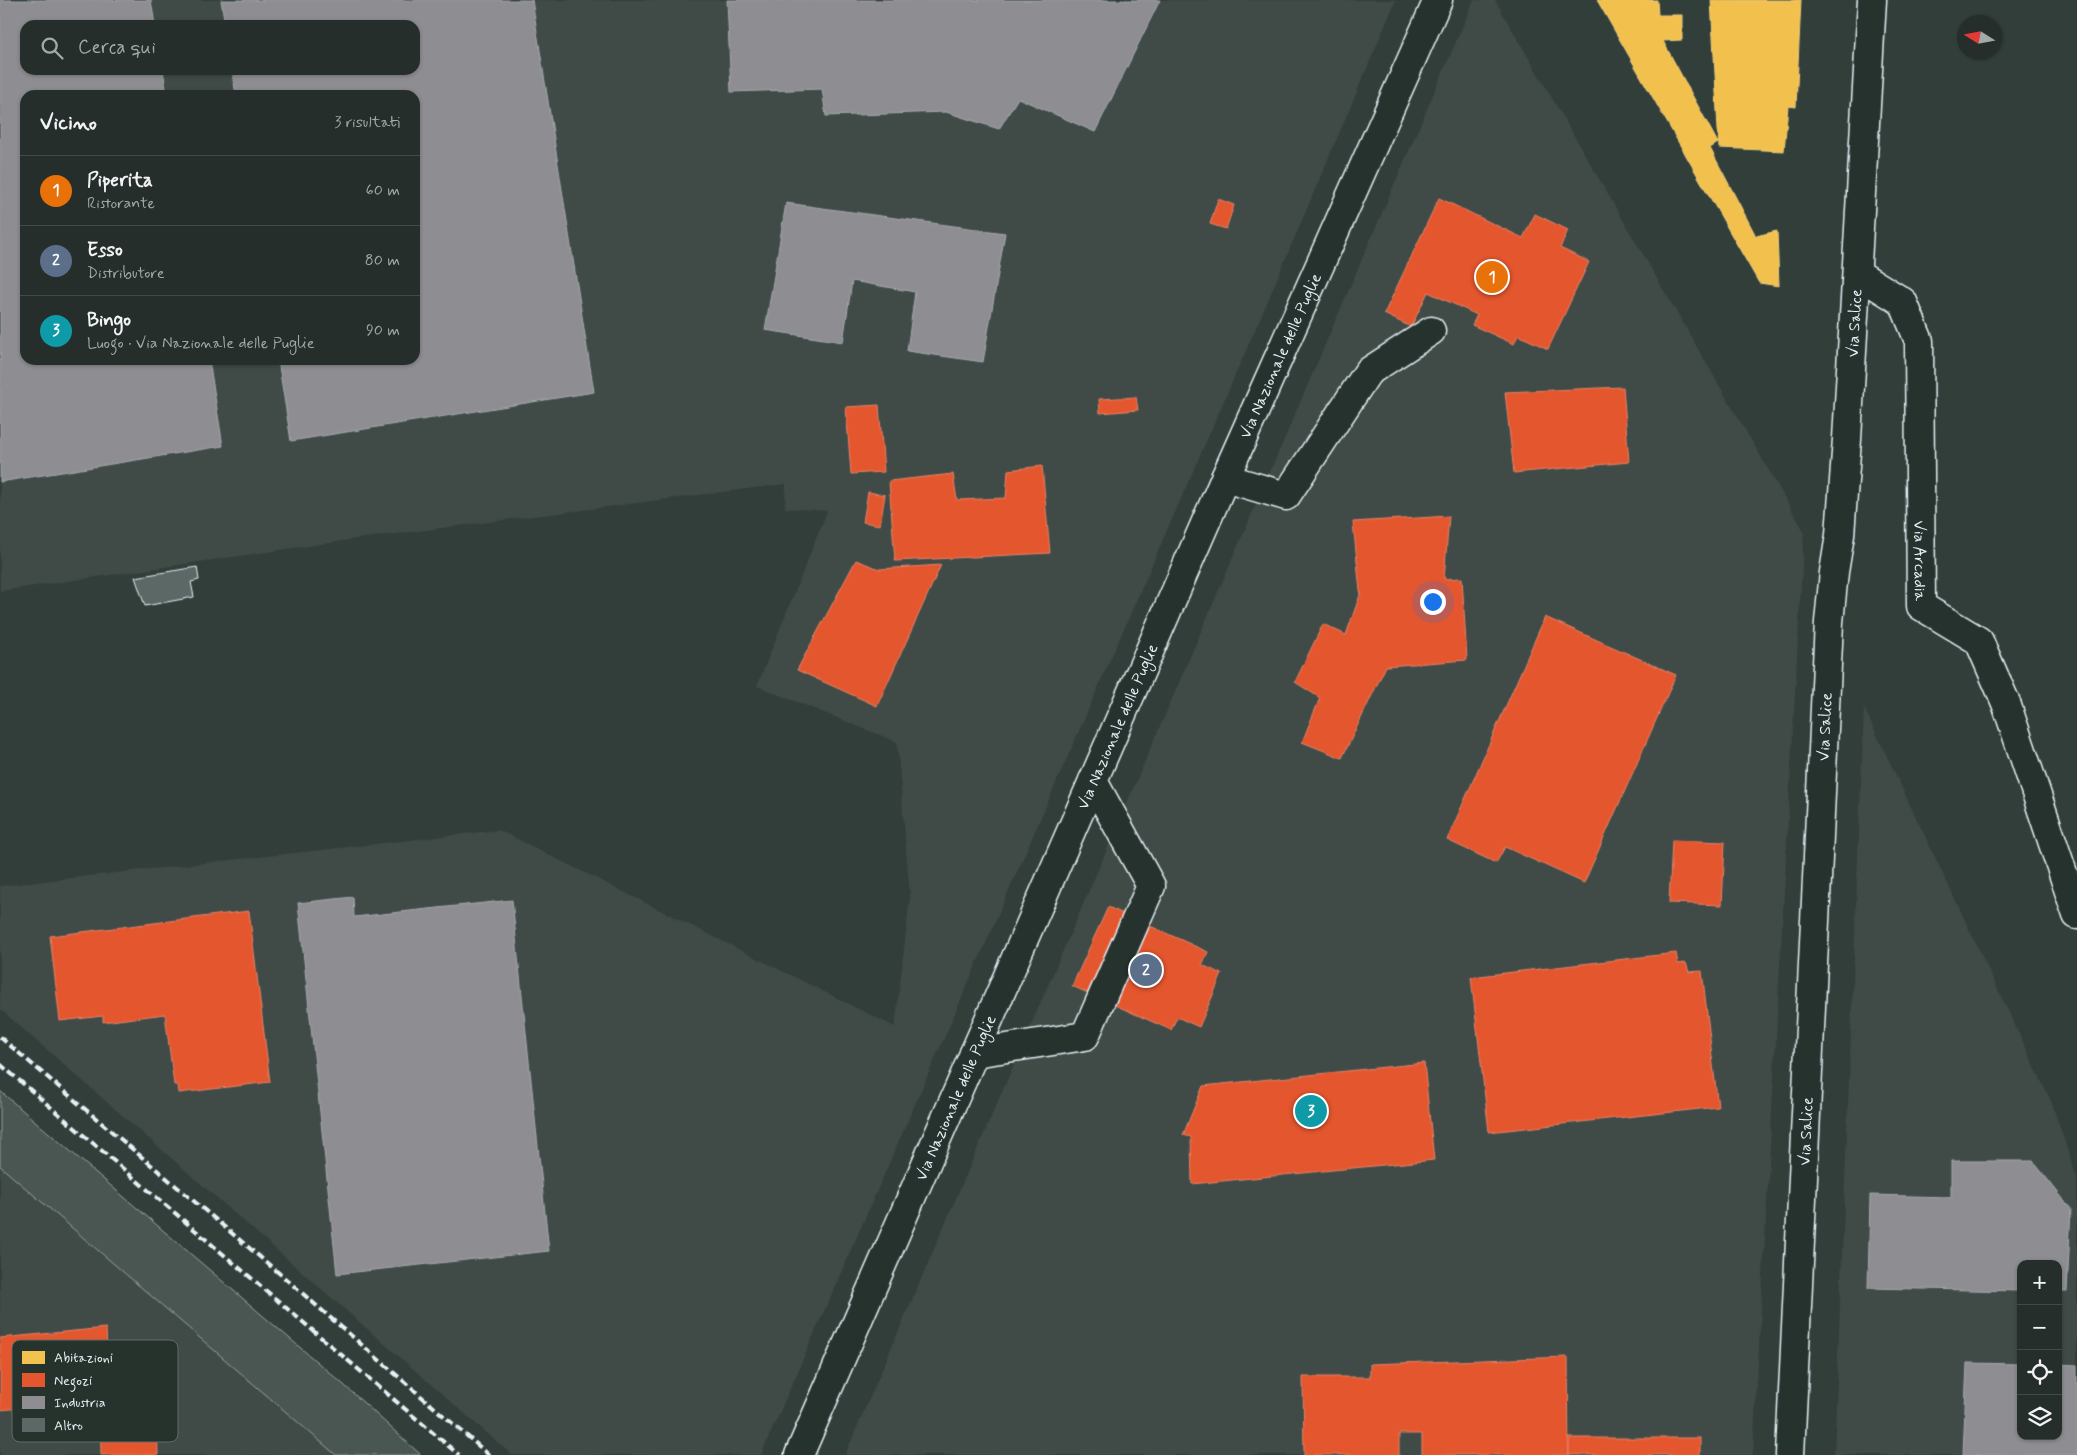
<!DOCTYPE html>
<html lang="it">
<meta charset="utf-8">
<style>
:root{--surface:#262e2b;--page:#2e3633;--text:#f1f3f6;--muted:#a4a8a9;--line:#424a47;--accent:#bca0f2}
body{margin:0;font-family:Mynerve,sans-serif;background:var(--page);color:var(--text)}
.controls{position:absolute;right:15px;bottom:15px;display:grid;overflow:hidden;border-radius:10px;box-shadow:0 1px 4px #0004}
.controls button{width:45px;height:45px;display:grid;place-items:center;padding:0;border:0;border-bottom:1px solid var(--line);background:var(--surface);color:var(--text);font:25px sans-serif}
.compass{position:absolute;left:1957px;top:15px;width:45px;height:45px;border-radius:50%;background:var(--surface);box-shadow:0 1px 4px #0004;rotate:281deg}
.you{position:absolute;left:1432px;top:601px;width:18px;height:18px;margin:-12px;border:4px solid #fff;border-radius:50%;background:#1a73e8;box-shadow:0 0 0 8px #1a73e833}
.badge{display:grid;place-items:center;width:32px;height:32px;border-radius:50%;background:var(--accent);color:#fff;font-size:16px;font-weight:700}
.pin{position:absolute;translate:-50% -50%;border:2px solid #fff;box-shadow:0 1px 5px #0006}
.list{margin:0;padding:0;list-style:none}
h2{display:flex;justify-content:space-between;align-items:center;height:65px;margin:0;padding:0 20px;font-size:21px}
h2 small{font-size:16px;font-weight:400;color:var(--muted)}
.list li{display:grid;grid-template-columns:32px 1fr auto;gap:15px;align-items:center;box-sizing:border-box;height:70px;padding:0 20px;border-top:1px solid var(--line)}
.list b{display:block;font-size:19px;white-space:nowrap}
.list p{margin:0;font-size:16px;white-space:nowrap;color:var(--muted)}
.list em{font-size:16px;font-style:normal;color:var(--muted)}
.icon{flex:none;width:28px;height:28px;fill:none;stroke:currentColor;stroke-width:2;stroke-linecap:round;stroke-linejoin:round}
.map{position:relative;flex:none;width:2077px;height:1455px;overflow:hidden}
.search{position:absolute;background:var(--surface);box-shadow:0 1px 4px #0004;left:20px;top:20px;width:400px;height:55px;display:flex;align-items:center;gap:12px;box-sizing:border-box;padding:0 18px;border-radius:15px;color:var(--muted);font-size:19px}
.panel{position:absolute;background:var(--surface);box-shadow:0 1px 4px #0004;left:20px;top:90px;width:400px;height:275px;border-radius:15px}
.map>svg:first-child{display:block}
.built{fill:#3f4b46;fill-rule:evenodd}
.green{fill:#495651;stroke:#98a4a4}
.homes{fill:#f2c14e;stroke:#efcf81}
.shops{fill:#e4572e;stroke:#e5856b}
.industry{fill:#8d8d92;stroke:#a8abb1}
.building{fill:#5c6865;stroke:#e8f1f8}
.lines{fill:none;stroke-linecap:round;stroke-linejoin:round}
.minor-casing{stroke:#e8f1f8;stroke-width:31}
.major-casing{stroke:#e8f1f8;stroke-width:31}
.minor{stroke:#26332d;stroke-width:28}
.major{stroke:#26332d;stroke-width:28}
.rail{stroke:#e8f1f8;stroke-width:4;stroke-dasharray:8 4;stroke-linecap:butt}
.labels{text-anchor:middle;stroke-width:5;stroke-linejoin:round;paint-order:stroke}
.street-label{font-size:16px;fill:#e8f1f8;stroke:#26332d}
.key{fill:#26332d;stroke:#606c6a;stroke-width:1}
.key-label{font-size:14px;fill:#e8f1f8}
</style>
<div class="map">
<svg width="2077" height="1455" viewBox="0 0 2077 1455">
<rect width="100%" height="100%" fill="#323e39"/>
<filter id="ink" filterUnits="userSpaceOnUse"><feTurbulence type="fractalNoise" baseFrequency=".02" numOctaves="2"/><feDisplacementMap in="SourceGraphic" scale="10" xChannelSelector="R" yChannelSelector="G"/><feConvolveMatrix kernelMatrix="1 2 1 2 8 2 1 2 1" color-interpolation-filters="sRGB"/></filter>
<g filter="url(#ink)">
<!-- built -->
<g class="built">
<path d="M0 0H1396L1259 321 761 1455H512L0 1009V886L499 830 895 1027 910 897 897 742 757 686 827 511 785 508 786 484 356 539 0 591ZM25 25H415V70H25ZM25 95H415V360H25Z"/>
<path d="M1474 0H1495L1804 531 1753 1455H845Z"/>
<path d="M1864 708 2051 1101 2077 1178V1455H1834ZM2021 1264H2058V1436H2021Z"/>
<path d="M0 1166 336 1455H0Z"/>
</g>
<!-- green -->
<path class="green" d="M0 1091 344 1385 421 1455H336L0 1166Z"/>
<!-- homes -->
<g class="homes">
<path d="M1597 0H1657L1658 15H1682V40L1663 41 1718 143 1710 148 1756 236 1777 231 1779 286 1759 283Z"/>
<path d="M1711 0H1801L1796 107 1788 106 1784 151 1719 148Z"/>
</g>
<!-- shops -->
<g class="shops">
<path d="M1439 198 1523 238 1535 214 1568 230 1560 248 1589 262 1548 349 1518 335 1514 344 1472 325 1477 315 1428 292 1411 327 1384 314Z"/>
<path d="M1218 199 1234 205 1226 229 1210 224Z"/>
<path d="M1623 387 1629 462 1514 473 1505 392Z"/>
<path d="M1136 397 1138 410 1100 413 1099 399Z"/>
<path d="M879 405 884 472 851 474 846 407Z"/>
<path d="M1042 466 1050 553 895 561 889 481 953 474 957 500 1006 498 1008 470Z"/>
<path d="M868 492 885 495 880 525 863 522Z"/>
<path d="M1449 516 1444 579 1462 578 1467 660 1386 666 1342 758 1302 742 1320 698 1295 682 1323 624 1346 635 1361 592 1360 591 1353 522Z"/>
<path d="M856 560 879 569 941 565 877 706 797 670Z"/>
<path d="M1545 617 1676 675 1584 883 1505 847 1496 863 1447 840Z"/>
<path d="M1672 840 1725 842 1722 905 1669 903Z"/>
<path d="M1108 907 1208 952 1202 965 1222 974 1199 1027 1177 1017 1171 1030 1072 986Z"/>
<path d="M249 911 270 1082 179 1093 178 1085H174L165 1014 103 1022V1016L60 1021 50 936Z"/>
<path d="M1676 953 1678 964 1686 963 1689 972 1702 971 1718 1107 1489 1132 1471 977Z"/>
<path d="M1424 1063 1434 1160 1192 1184 1191 1137 1183 1135 1203 1086Z"/>
<path d="M106 1328 108 1375 156 1373 158 1455H101L100 1401 0 1410V1338Z"/>
<path d="M1568 1357 1569 1455H1422V1434H1399V1455H1304L1303 1377H1370V1364Z"/>
<rect x="1569" y="1438" width="131" height="17"/>
</g>
<!-- industry -->
<g class="industry">
<path d="M0 0H151L155 25H25V70H163L167 95H25V360H209L223 446 0 482Z"/>
<path d="M221 0H532L594 392 291 441 278 360H415V95H236L232 70H415V25H225Z"/>
<path d="M727 0H1160L1095 132 1018 98 999 129 946 112 826 116 822 89 731 92Z"/>
<path d="M786 203 1005 233 983 362 907 351 915 292 852 281 843 342 765 330Z"/>
<path d="M353 897 354 917 512 900 549 1251 337 1274 298 903Z"/>
<path d="M1951 1161H2033L2071 1209 2067 1292H2058V1264H2021V1291L1868 1288 1870 1195 1951 1197Z"/>
<path d="M1967 1363 2021 1364V1436H2058V1364L2077 1365V1455H1963Z"/>
</g>
<!-- building -->
<path class="building" d="M197 567 199 580 191 582 194 597 145 606 135 577Z"/>
<g class="lines">
<!-- minor casing -->
<g class="minor-casing">
<g id="minor">
<path id="s1" d="M1858 274 1903 302 1919 341 1921 606 1979 641 2006 703 2077 915"/>
<path d="M1225 478 1286 496 1368 372 1431 331"/>
<path d="M974 1053 1085 1036 1151 886 1093 781"/>
<path id="s2" d="M1790 1455 1829 622 1834 572 1840 535 1847 439 1872 0"/>
</g>
</g>
<!-- major casing -->
<g class="major-casing">
<g id="major">
<path id="s3" d="M799 1455 1225 478 1438 0"/>
</g>
</g>
<!-- minor -->
<use href="#minor" class="minor"/>
<!-- major -->
<use href="#major" class="major"/>
<!-- rail -->
<g class="rail">
<path d="M0 1037 280 1274 489 1455"/>
<path d="M0 1064 459 1455"/>
</g>
</g>
</g>
<g class="labels">
<!-- street labels -->
<g class="street-label">
<text dy="6" stroke="none"><textPath href="#s2" startOffset="1134">Via Salice</textPath></text>
<text dy="6" stroke="none"><textPath href="#s3" startOffset="1200">Via Nazionale delle Puglie</textPath></text>
<text dy="6" stroke="none"><textPath href="#s1" startOffset="315">Via Arcadia</textPath></text>
<text dy="6" stroke="none"><textPath href="#s3" startOffset="795">Via Nazionale delle Puglie</textPath></text>
<text dy="6" stroke="none"><textPath href="#s2" startOffset="729">Via Salice</textPath></text>
<text dy="6" stroke="none"><textPath href="#s3" startOffset="390">Via Nazionale delle Puglie</textPath></text>
<text dy="6" stroke="none"><textPath href="#s2" startOffset="324">Via Salice</textPath></text>
</g>
</g>
<!-- legend -->
<rect x="12" y="1340" width="166" height="102" rx="8" class="key"/>
<rect x="22" y="1351" width="23" height="13" fill="#f2c14e"/>
<rect x="22" y="1373" width="23" height="14" fill="#e4572e"/>
<rect x="22" y="1396" width="23" height="13" fill="#8d8d92"/>
<rect x="22" y="1418" width="23" height="14" fill="#5c6865"/>
<g class="key-label">
<text x="54" y="1362">Abitazioni</text>
<text x="54" y="1385">Negozi</text>
<text x="54" y="1407">Industria</text>
<text x="54" y="1430">Altro</text>
</g>
</svg>
<div class="controls">
<button>+</button>
<button>−</button>
<button><svg class="icon" aria-label="locate" viewBox="0 0 24 24"><circle cx="12" cy="12" r="6"/><path d="M12 2v4M12 18v4M2 12h4M18 12h4"/></svg></button>
<button><svg class="icon" aria-label="layers" viewBox="0 0 24 24"><path d="M12 4l9 5-9 5-9-5zM3 14l9 5 9-5"/></svg></button>
</div>
<svg class="compass" viewBox="-18 -18 36 36"><path d="M0-13l5 13h-10z" fill="#e53935"/><path d="M0 13l5-13h-10z" fill="#a4a8a9"/></svg>
<div class="you"></div>
<div class="pin badge" style="left:1492px;top:277px;background:#e8710a">1</div>
<div class="pin badge" style="left:1146px;top:970px;background:#5c6f8a">2</div>
<div class="pin badge" style="left:1311px;top:1111px;background:#0f9aa8">3</div>
<div class="search"><svg class="icon" aria-label="search" viewBox="0 0 24 24"><circle cx="10" cy="10" r="6"/><path d="M15 15l6 6"/></svg>Cerca qui</div>
<section class="panel">
<h2>Vicino<small>3 risultati</small></h2>
<ul class="list">
<li><span class="badge" style="background:#e8710a">1</span><div><b>Piperita</b><p>Ristorante</p></div><em>60 m</em></li>
<li><span class="badge" style="background:#5c6f8a">2</span><div><b>Esso</b><p>Distributore</p></div><em>80 m</em></li>
<li><span class="badge" style="background:#0f9aa8">3</span><div><b>Bingo</b><p>Luogo · Via Nazionale delle Puglie</p></div><em>90 m</em></li>
</ul>
</section>
</div>
